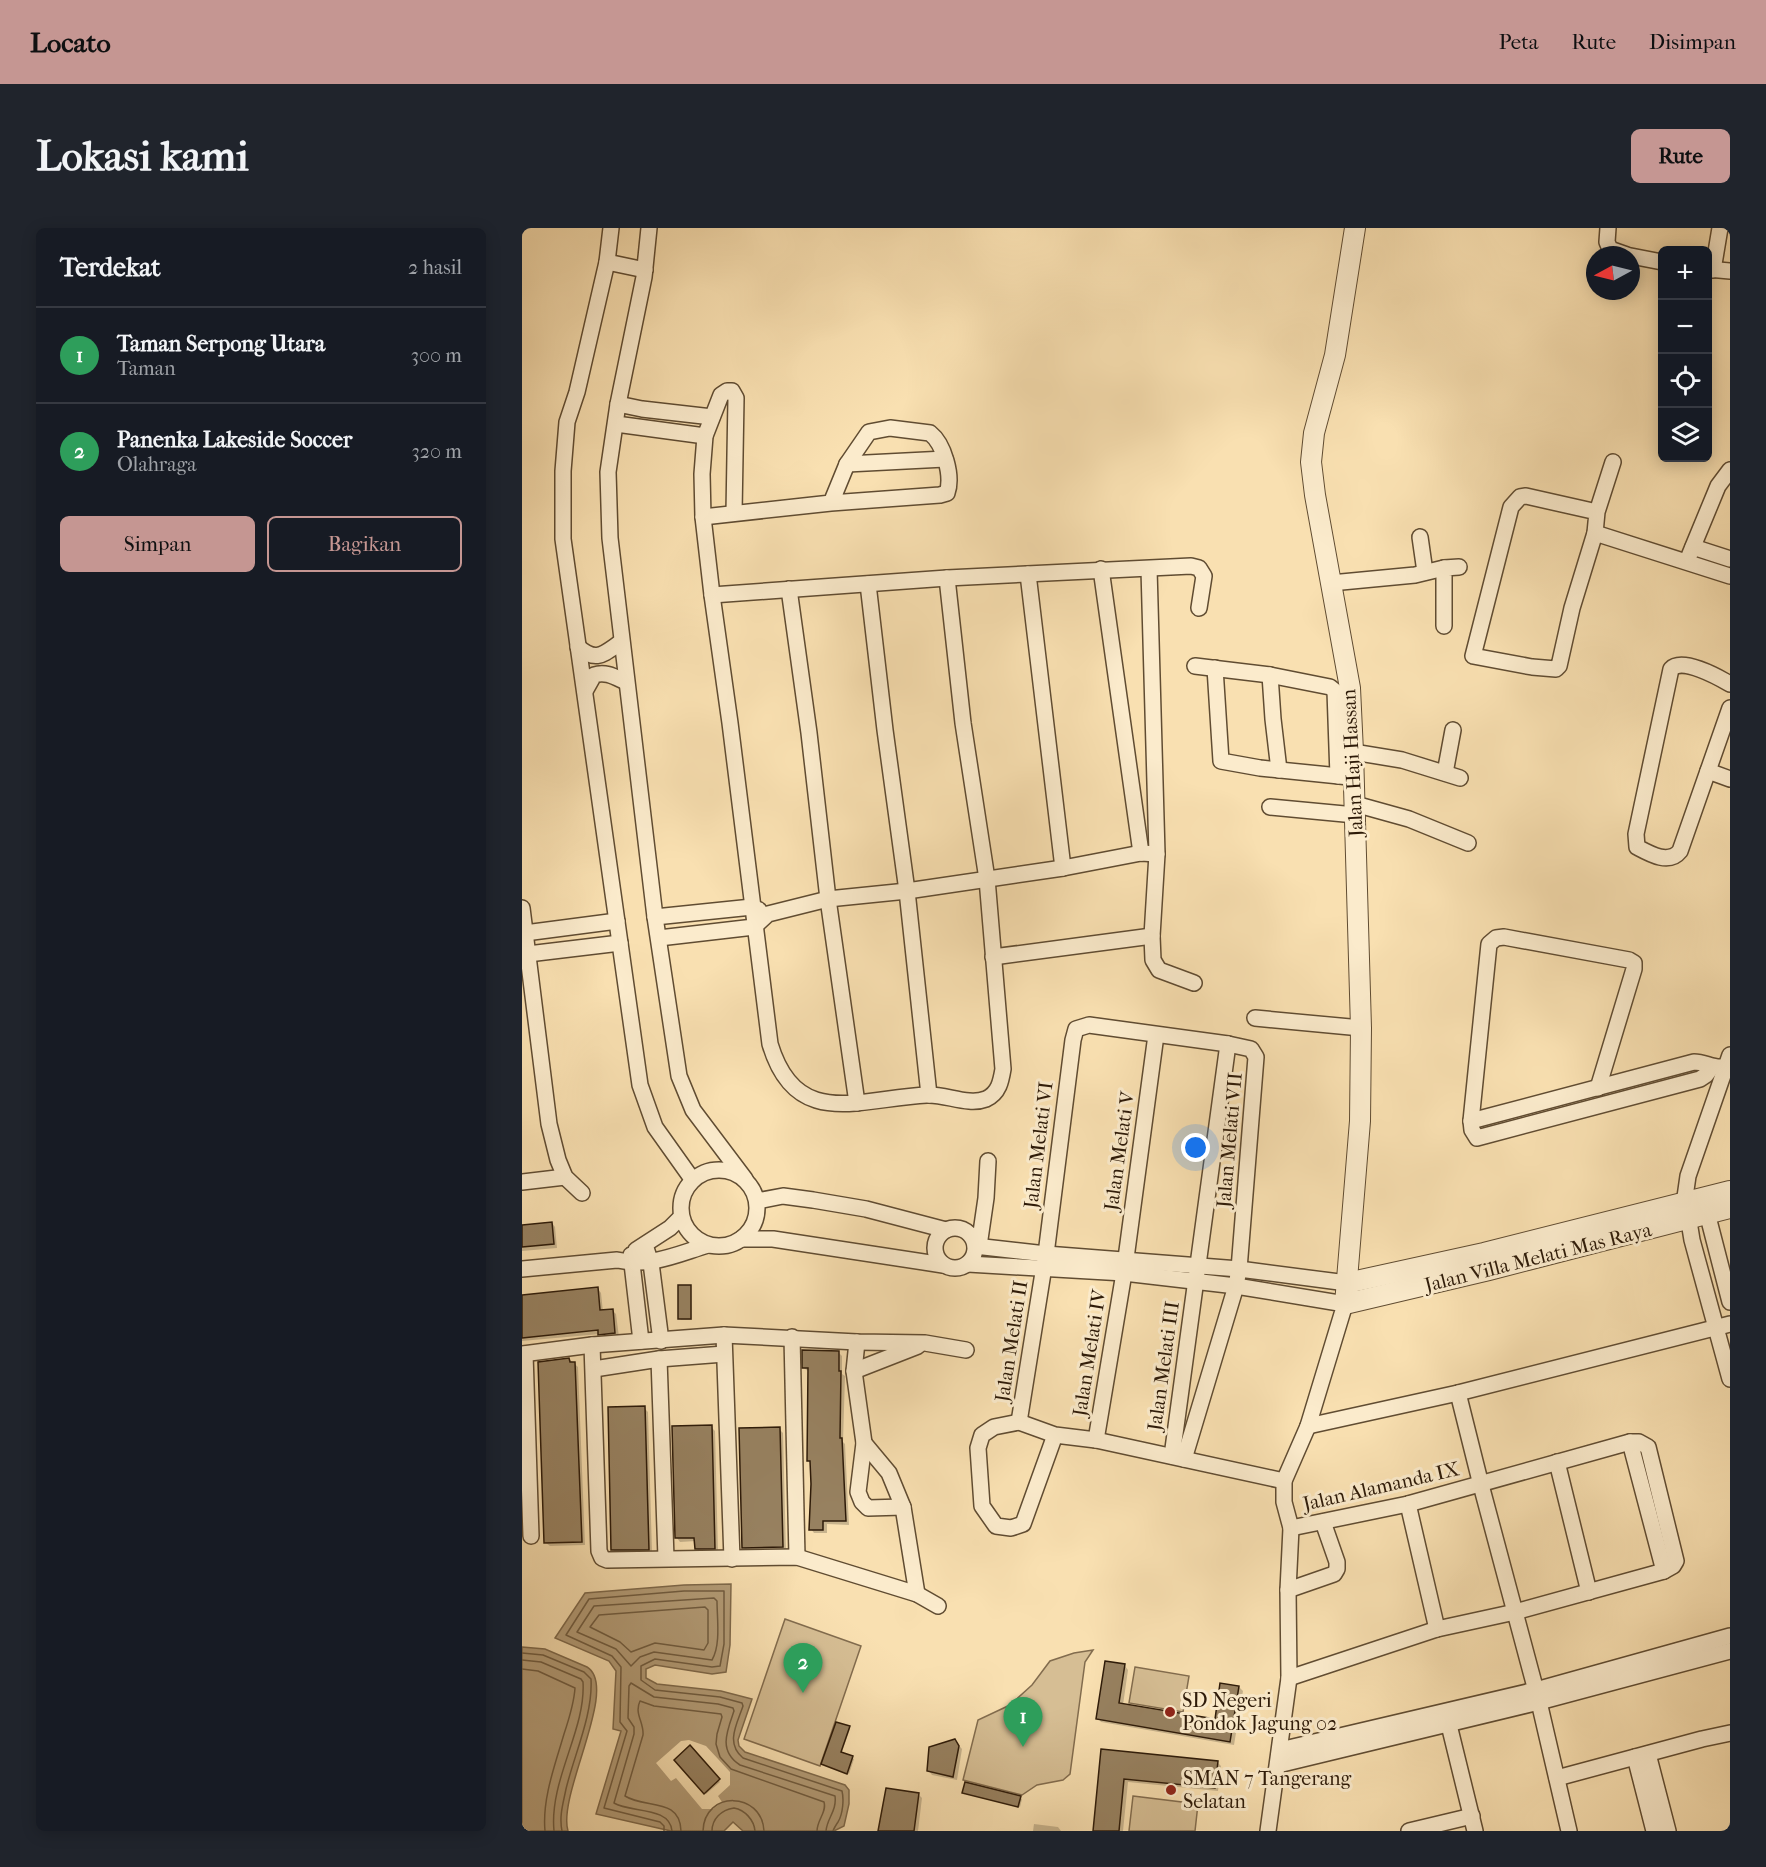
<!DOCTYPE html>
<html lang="id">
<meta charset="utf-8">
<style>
:root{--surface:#171b24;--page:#20242c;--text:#f1f3f6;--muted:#9ea1a6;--line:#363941;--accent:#c59692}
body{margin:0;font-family:"IM FELL French Canon",serif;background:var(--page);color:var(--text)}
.controls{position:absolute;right:18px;top:18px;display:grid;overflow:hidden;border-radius:9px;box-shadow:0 3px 15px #0003}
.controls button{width:54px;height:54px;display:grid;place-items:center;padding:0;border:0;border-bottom:2px solid var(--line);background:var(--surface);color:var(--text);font:30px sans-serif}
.compass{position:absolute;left:1064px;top:18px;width:54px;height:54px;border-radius:50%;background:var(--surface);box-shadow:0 3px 15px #0003;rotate:263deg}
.you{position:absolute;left:674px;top:920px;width:21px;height:21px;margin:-15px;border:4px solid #fff;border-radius:50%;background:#1a73e8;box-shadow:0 0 0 9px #1a73e833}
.badge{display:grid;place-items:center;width:39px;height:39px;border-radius:50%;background:var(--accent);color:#fff;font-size:20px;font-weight:700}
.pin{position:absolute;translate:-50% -50px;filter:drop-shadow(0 2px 3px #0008)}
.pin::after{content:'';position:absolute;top:32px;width:21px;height:18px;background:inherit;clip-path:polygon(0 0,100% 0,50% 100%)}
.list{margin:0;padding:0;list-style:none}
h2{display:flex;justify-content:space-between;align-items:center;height:78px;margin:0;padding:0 24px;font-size:26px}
h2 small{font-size:20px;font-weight:400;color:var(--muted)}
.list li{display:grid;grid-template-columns:39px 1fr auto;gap:18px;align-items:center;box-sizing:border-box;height:96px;padding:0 24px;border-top:2px solid var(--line)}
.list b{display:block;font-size:22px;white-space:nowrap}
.list p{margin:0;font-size:20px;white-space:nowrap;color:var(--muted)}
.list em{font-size:20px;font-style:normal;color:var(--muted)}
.actions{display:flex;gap:12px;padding:18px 24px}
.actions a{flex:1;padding:14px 0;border:2px solid var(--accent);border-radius:9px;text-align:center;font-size:21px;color:var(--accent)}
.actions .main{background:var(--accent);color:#111}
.icon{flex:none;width:33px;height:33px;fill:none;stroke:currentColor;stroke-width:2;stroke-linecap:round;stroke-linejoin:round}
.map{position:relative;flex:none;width:1208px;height:1603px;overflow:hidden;border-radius:9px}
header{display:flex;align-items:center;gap:36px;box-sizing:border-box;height:84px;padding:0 30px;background:var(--accent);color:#111}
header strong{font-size:28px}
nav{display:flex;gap:33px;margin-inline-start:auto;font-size:21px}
.intro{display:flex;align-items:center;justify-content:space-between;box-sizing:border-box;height:144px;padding:0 36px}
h1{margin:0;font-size:42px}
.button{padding:15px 27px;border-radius:9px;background:var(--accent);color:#111;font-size:21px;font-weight:700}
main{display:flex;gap:36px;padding:0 36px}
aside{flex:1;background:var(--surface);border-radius:9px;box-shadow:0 3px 15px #0003}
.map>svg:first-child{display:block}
.green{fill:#d6be94;stroke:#826c4e;stroke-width:1.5}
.water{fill:#b49d78;stroke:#7e694b;stroke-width:1.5}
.pier{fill:#f9e0b1}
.shadow{fill:#0003}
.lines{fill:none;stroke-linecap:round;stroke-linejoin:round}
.shore{stroke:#705c40;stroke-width:1.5}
.building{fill:#978160;stroke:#2d1a08;stroke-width:1.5}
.minor-casing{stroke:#604c32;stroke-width:18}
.tertiary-casing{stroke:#604c32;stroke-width:22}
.minor{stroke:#fbebcc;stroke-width:15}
.tertiary{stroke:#fbebcc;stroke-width:20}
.poi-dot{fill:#8f2418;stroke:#fbebcc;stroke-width:2}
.labels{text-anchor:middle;stroke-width:6;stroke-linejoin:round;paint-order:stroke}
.street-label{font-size:20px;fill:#2d1a08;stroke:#fbebcc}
.poi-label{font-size:20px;fill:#2d1a08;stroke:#fbebcc;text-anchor:start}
</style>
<header>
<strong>Locato</strong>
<nav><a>Peta</a><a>Rute</a><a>Disimpan</a></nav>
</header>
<div class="intro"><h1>Lokasi kami</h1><a class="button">Rute</a></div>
<main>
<aside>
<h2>Terdekat<small>2 hasil</small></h2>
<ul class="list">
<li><span class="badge" style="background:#2e9e5b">1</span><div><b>Taman Serpong Utara</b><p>Taman</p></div><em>300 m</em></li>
<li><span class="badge" style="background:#2e9e5b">2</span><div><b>Panenka Lakeside Soccer</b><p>Olahraga</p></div><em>320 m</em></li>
</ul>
<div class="actions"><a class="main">Simpan</a><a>Bagikan</a></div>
</aside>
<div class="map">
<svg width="1208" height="1603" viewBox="0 0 1208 1603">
<rect width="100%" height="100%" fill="#f9e0b1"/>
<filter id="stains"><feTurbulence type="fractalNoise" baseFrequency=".00333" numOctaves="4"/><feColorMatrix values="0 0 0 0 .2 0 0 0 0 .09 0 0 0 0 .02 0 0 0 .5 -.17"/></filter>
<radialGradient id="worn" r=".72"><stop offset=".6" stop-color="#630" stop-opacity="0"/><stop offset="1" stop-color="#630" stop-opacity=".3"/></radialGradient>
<!-- green -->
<g class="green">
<path d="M263 1391 339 1418 298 1538 222 1511Z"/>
<path d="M571 1422 563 1434 548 1546 541 1552 515 1557 500 1567 441 1552 456 1492 488 1477 510 1457 528 1433 552 1425Z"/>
<path d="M613 1439 667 1448 661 1484 607 1475Z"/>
<path d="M611 1568 676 1576 673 1603H607Z"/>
</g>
<!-- water -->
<g class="water">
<path d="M209 1356 208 1417 204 1444 190 1446 133 1437 124 1441V1450L135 1456 199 1463 230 1471 216 1512 217 1518 223 1524 323 1557 327 1562V1576L322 1598 312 1603H221L211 1594 202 1603H149L74 1586 99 1503 91 1501 94 1443 87 1433 33 1410 63 1365 162 1357Z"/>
<path d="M0 1419 23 1421 65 1439C98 1459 35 1566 46 1603H0Z"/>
</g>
<!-- pier -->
<path class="pier" d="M167 1512 184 1518 208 1544V1557L196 1568 200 1574 191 1581H180L154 1550 149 1553 134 1535 159 1513Z"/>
<!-- shadow -->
<g class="shadow">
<path d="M30 995 33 999 35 1020 0 1023V998Z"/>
<path d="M169 1059 170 1092H159L157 1090Z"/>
<path d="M76 1061 79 1065 81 1084 91 1083 94 1086 97 1109 82 1110 78 1106 0 1113V1068Z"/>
<path d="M316 1124 320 1128V1146L323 1148 321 1214 323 1216 327 1297 305 1296V1305H292L289 1301 287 1144 282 1140Z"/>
<path d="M47 1131 56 1139 63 1317 28 1318 24 1315Z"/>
<path d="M122 1180 126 1184 130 1325H95L91 1322Z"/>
<path d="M189 1199 193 1203 196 1324H178L174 1320V1313L158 1314 155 1310Z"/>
<path d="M257 1201 261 1205 264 1323H225L221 1319Z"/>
<path d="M603 1438 606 1442 601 1477 694 1493 717 1459 721 1463 712 1517 579 1494 576 1490Z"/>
<path d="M327 1500 328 1501 320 1524 332 1531 327 1546 301 1536Z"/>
<path d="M433 1513 440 1521 435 1552 410 1547 407 1543Z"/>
<path d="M168 1520 198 1554 184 1566 154 1532Z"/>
<path d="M580 1523 695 1534 699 1538 696 1563 606 1554 601 1603H572Z"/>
<path d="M442 1564 498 1570 500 1571 498 1579Z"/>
<path d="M396 1566 400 1570 396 1603H358Z"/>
<path d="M512 1596 536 1599 539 1603H511Z"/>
</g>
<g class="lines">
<!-- shore -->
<g class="shore">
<path d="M192 1370 195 1373C195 1390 199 1417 190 1432L132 1424 118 1429 109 1438 94 1421 55 1404 72 1378Z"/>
<path d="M183 1379 186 1382V1415L182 1422 133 1415 109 1424 98 1414 68 1399 77 1387Z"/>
<path d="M0 1425 21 1427 62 1444 69 1451C71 1487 52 1527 44 1561 41 1576 37 1588 40 1603"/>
<path d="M0 1432 19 1434 59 1451 61 1454C64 1502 27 1552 32 1603"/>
<path d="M0 1441 16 1443 53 1460C52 1476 47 1491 42 1506 33 1537 20 1571 23 1603"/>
<path d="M142 1603V1598L138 1594 82 1580 105 1503 98 1494 99 1439 90 1428 44 1407 67 1371 162 1363H202V1416L198 1438 190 1439 133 1431 119 1438V1452L133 1462 198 1469 220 1475 221 1478C215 1496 203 1515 221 1530L320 1563C322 1571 321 1586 316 1594 314 1597 312 1600 311 1603"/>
<path d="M150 1603C148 1578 108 1585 92 1575L112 1506V1499L106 1490 107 1458 109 1455 132 1469 196 1476 211 1480 212 1483C205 1503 196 1523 218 1537L313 1568C315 1583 305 1590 304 1603"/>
<path d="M159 1603C158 1569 123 1581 103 1568L121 1507C122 1494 112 1486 118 1473L132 1478 199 1486 200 1489 195 1506 194 1516 198 1529 209 1541 302 1574C305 1584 295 1592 295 1603"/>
<path d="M181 1603C182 1562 240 1563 242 1603"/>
<path d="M190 1603C190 1591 199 1582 212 1580 223 1582 232 1592 233 1603"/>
</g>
</g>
<!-- building -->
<g class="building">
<path d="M30 994 32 1016 0 1019V997Z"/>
<rect x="156" y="1057" width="13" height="34"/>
<path d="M76 1059 78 1082 91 1081 93 1105 76 1107V1102L0 1110V1067Z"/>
<path d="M280 1122 317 1123V1143H319L318 1210H320L324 1293H301V1302H287L289 1256 288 1233H285L286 1140H280Z"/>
<path d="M47 1130 48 1134H53L60 1314 22 1315 16 1134Z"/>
<path d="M123 1178 127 1322H89L86 1179Z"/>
<path d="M190 1197 193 1321H173L172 1310H153L150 1198Z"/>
<path d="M258 1199 261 1319 220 1320 217 1200Z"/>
<path d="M583 1433 603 1436 597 1475 693 1491 698 1455 717 1458 708 1514 574 1491Z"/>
<path d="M314 1494 328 1498 319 1524 331 1528 325 1546 299 1536Z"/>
<path d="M433 1511 437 1518 431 1549 405 1543 407 1519Z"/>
<path d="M168 1517 198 1551 182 1566 152 1532Z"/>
<path d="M579 1521 696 1533 693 1560 602 1551 597 1603H571Z"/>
<path d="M443 1554 499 1568 496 1579 440 1565Z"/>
<path d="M364 1560 397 1565 392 1603H356Z"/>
</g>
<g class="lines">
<!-- minor casing -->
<g class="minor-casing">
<g id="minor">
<path d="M89 0 85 34 55 164 45 194 41 243V311L118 857 133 899 170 951"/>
<path d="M127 0 122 49 96 176 86 244 88 310 133 689 157 848 171 882 223 951"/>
<path d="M1086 0 1085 14 1088 21 1105 27"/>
<path d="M1109 28 1140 34"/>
<path d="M85 34 123 42"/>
<path d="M1186 41 1208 43"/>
<path d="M1191 42 1198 0"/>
<path d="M96 176 120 181 190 189"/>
<path d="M94 196 183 208"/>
<path d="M325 236 423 231"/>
<path d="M1075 284 1004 268 998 269 989 279 951 428 1010 439 1034 441 1037 438 1050 380 1073 305 1075 284 1091 234"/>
<path d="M212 285 214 170 210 163H205L199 167 183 208 180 246 181 289 190 367 208 495 248 816C274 903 338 870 405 867 424 866 446 878 464 871 477 865 479 853 481 841L465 651 441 495 425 350"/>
<path d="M181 289 309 275 418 267 425 265C431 248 422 216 408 205L368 200 347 204 325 236 309 275"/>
<path d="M1073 305 1208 348"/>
<path d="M898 309 903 344"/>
<path d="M1171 319 1208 331"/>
<path d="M1165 333 1196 258 1208 242"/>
<path d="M579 341 619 625"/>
<path d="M627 341 635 626 630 708 631 732 637 742 672 755"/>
<path d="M506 346 541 640"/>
<path d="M809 355 893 347 922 340"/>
<path d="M346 356 363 502 385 663 407 867"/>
<path d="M267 361 287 505 306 671 335 875"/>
<path d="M190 367 425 350 669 338 677 340 682 348 677 380"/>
<path d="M922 398V340L937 339"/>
<path d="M56 419C75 435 81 426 99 414"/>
<path d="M673 438 748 447 808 459 813 463 816 548"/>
<path d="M693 440 699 533 738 540 827 549"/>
<path d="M748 447 751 491 757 542"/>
<path d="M1208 456C1196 449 1160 429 1149 441L1114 606 1115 619C1128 626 1147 637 1158 623L1208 480"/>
<path d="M63 463 72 447C84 443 93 449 104 454"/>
<path d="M831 524 880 532 938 550"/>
<path d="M1186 543 1208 551"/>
<path d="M923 545 931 502"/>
<path d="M833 576 887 591 946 615"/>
<path d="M748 579 833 587"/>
<path d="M0 680 27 896 36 932 43 949 60 965"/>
<path d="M133 689 230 679 237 682"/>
<path d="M3 705 95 693"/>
<path d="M137 710 232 699 246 686 306 671 385 663 541 640 619 625 635 626"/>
<path d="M6 726 98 715"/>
<path d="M471 729 630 708"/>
<path d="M733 790 839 800"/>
<path d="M1208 827 1166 948 1163 969 1170 1012 1208 1151"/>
<path d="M1076 860 1112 741V735L1107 732 982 709 974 710 967 716 949 893 950 902 955 910 1178 851 1184 847 1190 839"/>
<path d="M949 893 1172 834C1182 834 1189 839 1198 839"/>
<circle cx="197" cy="980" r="38"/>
<path d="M0 954 43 949"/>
<path d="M235 973 261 968 291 972 344 981 424 1002"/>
<path d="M1183 977 1208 1074"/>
<circle cx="433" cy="1020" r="20"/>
<path d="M219 1011H251L421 1037"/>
<path d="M123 1017 129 1035 139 1113"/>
<path d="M453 1018 524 1026 717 1041 825 1055"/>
<path d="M457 1018 464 970 466 933"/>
<path d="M114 1022 148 1000 159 989"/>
<path d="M109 1027 119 1113"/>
<path d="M446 1036 602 1045 714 1058 823 1076 786 1198 762 1253V1274L769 1300 766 1362 767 1450 746 1603"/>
<path d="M0 1041 95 1032C130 1039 153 1027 186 1017"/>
<path d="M202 1107 210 1331"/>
<path d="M270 1109 275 1329"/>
<path d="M335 1114 332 1143 342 1215 336 1264 340 1274 346 1280 381 1279"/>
<path d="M70 1117 77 1323 80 1330 85 1332 275 1329 395 1366 416 1378"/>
<path d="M0 1126 70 1117 202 1107 335 1114 403 1115 444 1122"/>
<path d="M3 1126 9 1308"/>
<path d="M137 1131 144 1330"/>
<path d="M72 1141 137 1131 202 1126"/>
<path d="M332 1143 396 1118"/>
<path d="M936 1165 959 1257 1017 1474 1047 1603"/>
<path d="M497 1194 524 1026 551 812 554 801 567 797 706 816 729 821 734 829 717 1041 714 1058 662 1231"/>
<path d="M786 1198 936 1165 1208 1096"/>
<path d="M533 1207 501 1296 489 1300 474 1298 460 1278 456 1220 460 1207 472 1199 497 1194 533 1207 574 1212 762 1253"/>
<path d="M574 1212 602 1045 634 807"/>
<path d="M1108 1214 1142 1343"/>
<path d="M342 1215 367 1245 381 1279 395 1366"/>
<path d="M650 1228 706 816"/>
<path d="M1035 1234 1067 1364"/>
<path d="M886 1276 915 1401"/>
<path d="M766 1362 812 1346 815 1341V1334L801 1294"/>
<path d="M767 1450 915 1401 993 1384 1142 1343 1151 1338 1154 1333 1126 1219 1117 1214H1108L886 1276 769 1300"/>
<path d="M927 1497 953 1603"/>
<path d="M758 1522 1014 1462 1208 1408"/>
<path d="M1126 1526 1146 1603"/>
<path d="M1113 1529 1132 1603"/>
<path d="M756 1537 1017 1474 1208 1423"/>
<path d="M1035 1550 1180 1511 1208 1505"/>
<path d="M887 1603 950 1588"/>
</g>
</g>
<!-- tertiary casing -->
<g class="tertiary-casing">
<g id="tertiary">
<path d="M833 0 813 127 792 205 789 234 793 267 828 460 831 524 839 800 838 893 823 1076 967 1042 1208 980"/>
<path d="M825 1055 962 1025 1208 963"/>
</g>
</g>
<!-- minor -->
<use href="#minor" class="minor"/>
<!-- tertiary -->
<use href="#tertiary" class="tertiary"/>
</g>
<!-- markers -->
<g class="poi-dot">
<circle cx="648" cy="1484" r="6"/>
<circle cx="649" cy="1562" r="6"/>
</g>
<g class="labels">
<!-- street labels -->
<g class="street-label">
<text transform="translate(830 535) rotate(-93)" y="7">Jalan Haji Hassan</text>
<text transform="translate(707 912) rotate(-85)" y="7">Jalan Melati VII</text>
<text transform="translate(516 917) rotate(-83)" y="7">Jalan Melati VI</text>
<text transform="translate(597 923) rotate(-82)" y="7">Jalan Melati V</text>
<text transform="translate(1016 1029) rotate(-14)" y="7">Jalan Villa Melati Mas Raya</text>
<text transform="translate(489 1113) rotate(-81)" y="7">Jalan Melati II</text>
<text transform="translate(567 1125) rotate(-81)" y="7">Jalan Melati IV</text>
<text transform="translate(641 1138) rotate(-82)" y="7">Jalan Melati III</text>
<text transform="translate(859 1258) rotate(-13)" y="7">Jalan Alamanda IX</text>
</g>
<!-- poi labels -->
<g class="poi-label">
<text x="660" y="1479">SD Negeri<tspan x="660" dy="23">Pondok Jagung 02</tspan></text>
<text x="661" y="1557">SMAN 7 Tangerang<tspan x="661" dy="23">Selatan</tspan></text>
</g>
</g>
<rect width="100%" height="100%" filter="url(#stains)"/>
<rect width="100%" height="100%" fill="url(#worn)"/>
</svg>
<div class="controls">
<button>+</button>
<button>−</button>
<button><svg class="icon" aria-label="locate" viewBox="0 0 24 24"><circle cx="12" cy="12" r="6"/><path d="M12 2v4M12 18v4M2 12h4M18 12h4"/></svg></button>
<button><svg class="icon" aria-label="layers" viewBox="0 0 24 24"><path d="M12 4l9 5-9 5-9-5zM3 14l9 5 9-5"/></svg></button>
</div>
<svg class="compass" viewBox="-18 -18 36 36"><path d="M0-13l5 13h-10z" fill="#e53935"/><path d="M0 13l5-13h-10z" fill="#9ea1a6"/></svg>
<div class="you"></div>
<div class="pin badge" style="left:501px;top:1519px;background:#2e9e5b">1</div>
<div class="pin badge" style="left:281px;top:1465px;background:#2e9e5b">2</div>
</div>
</main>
